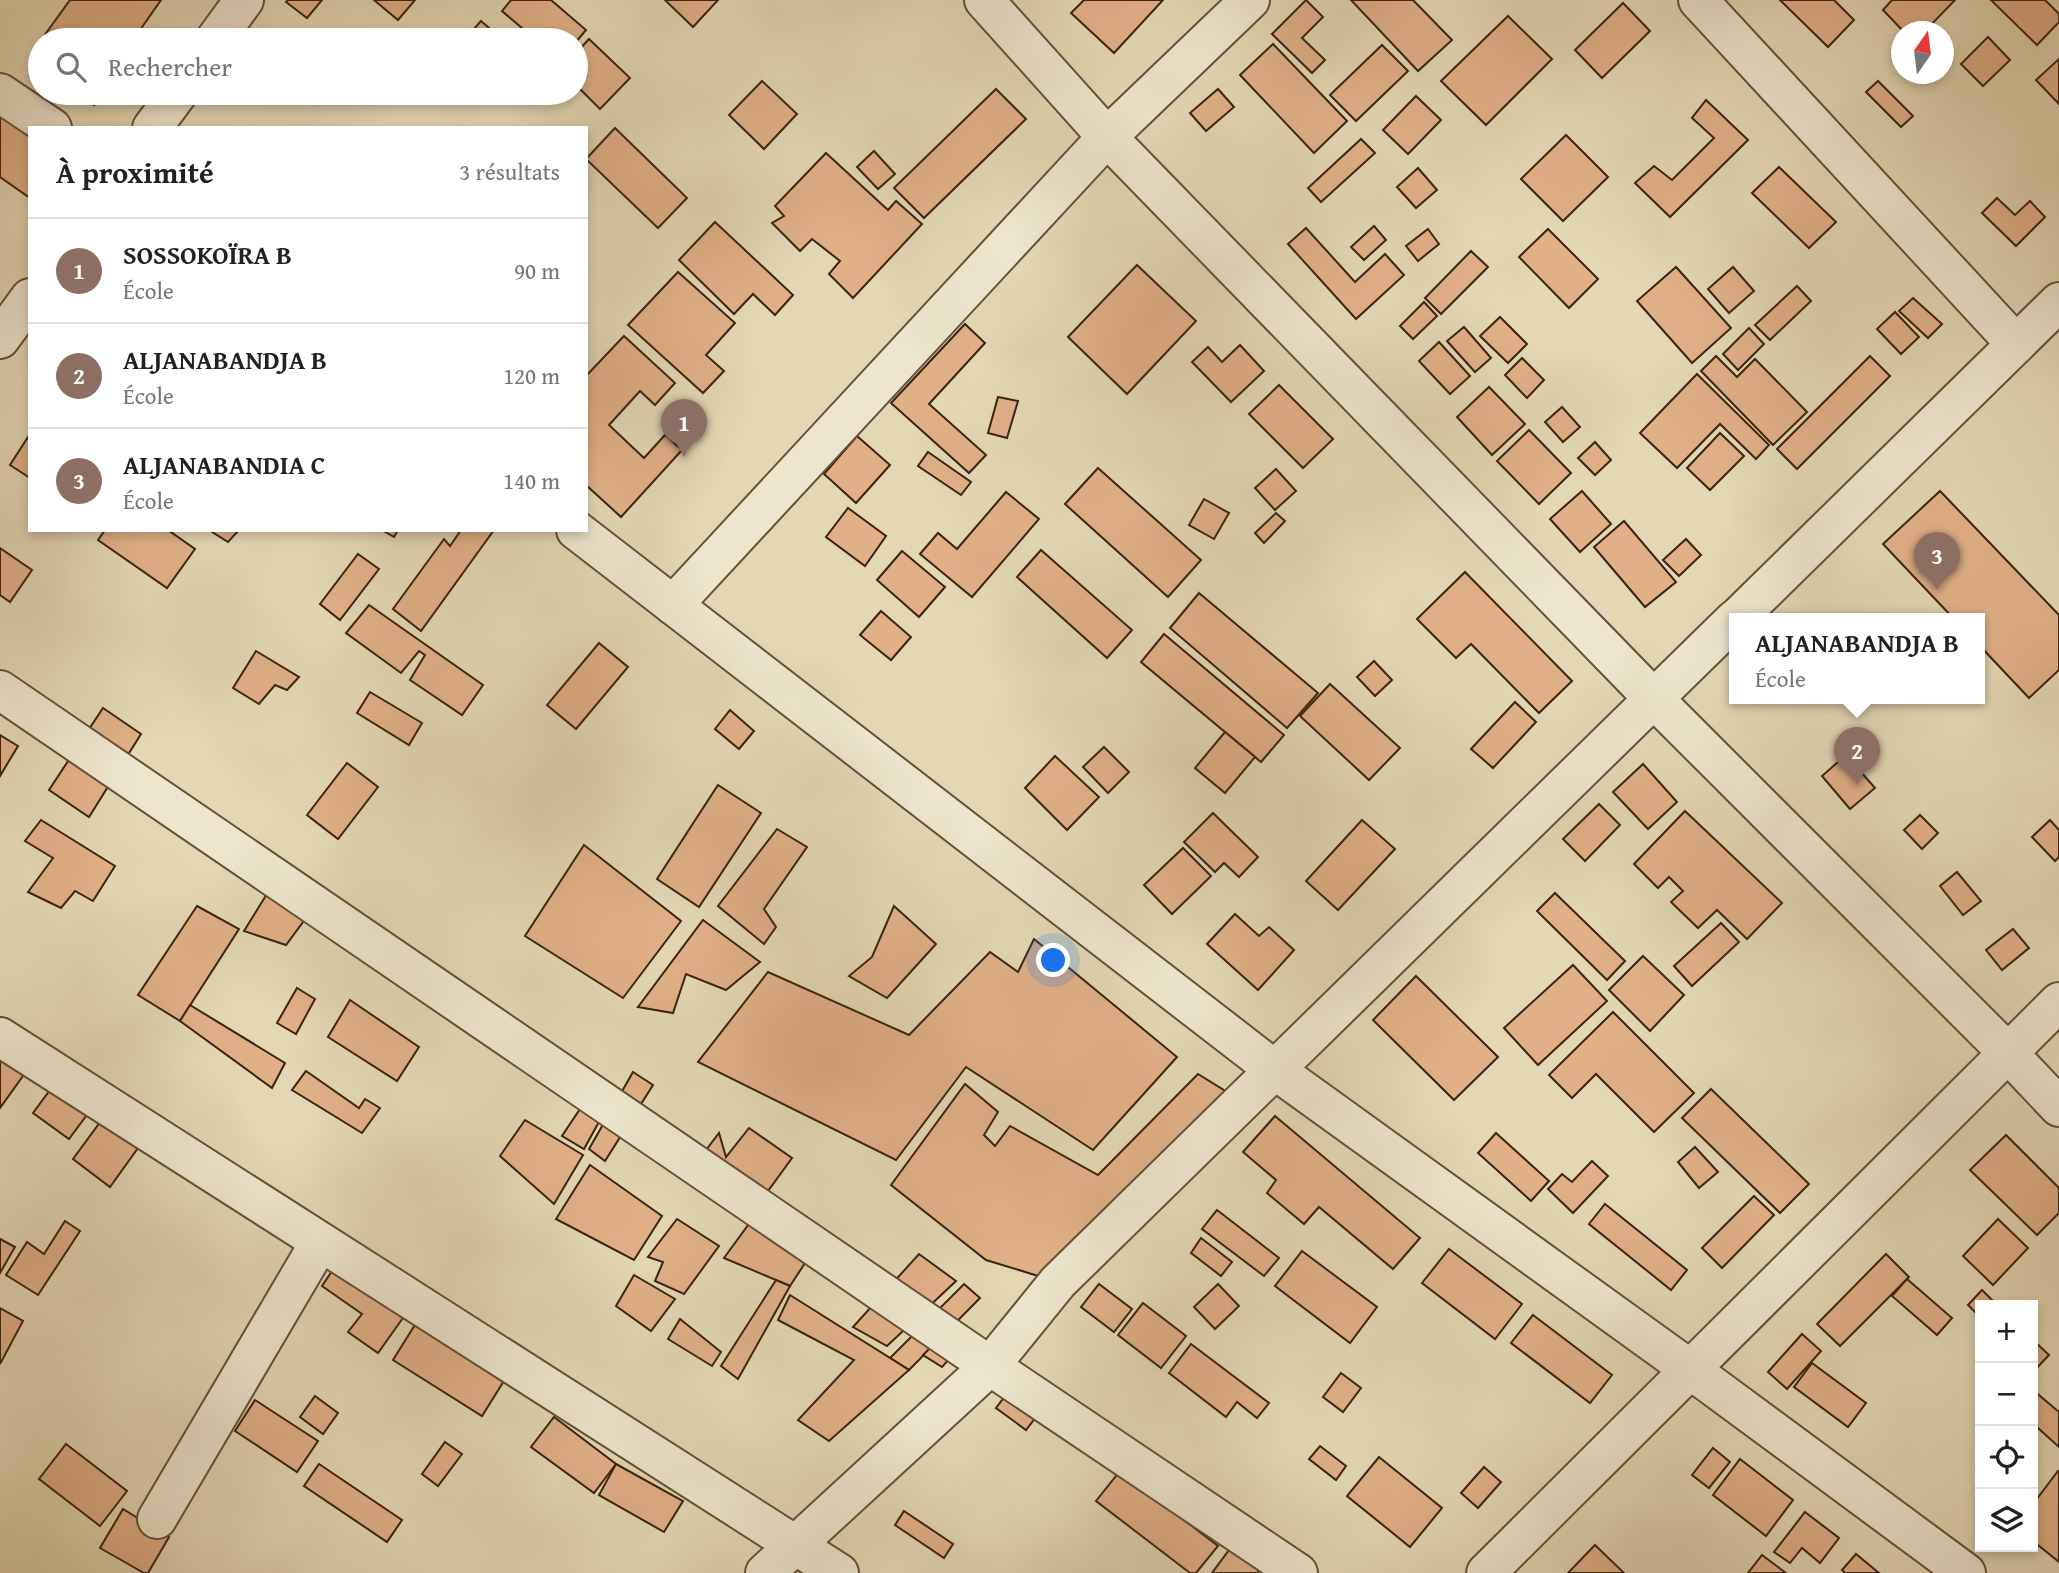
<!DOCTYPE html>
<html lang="fr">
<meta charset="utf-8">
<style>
:root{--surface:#fff;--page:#f2f2f2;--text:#202124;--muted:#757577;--line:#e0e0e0;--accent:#8f2418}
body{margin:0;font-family:"Gentium Book Plus",serif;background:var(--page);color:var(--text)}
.controls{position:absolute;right:21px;bottom:21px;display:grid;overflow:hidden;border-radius:0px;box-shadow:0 4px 10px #0003}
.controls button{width:63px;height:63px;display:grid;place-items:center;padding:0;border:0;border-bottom:2px solid var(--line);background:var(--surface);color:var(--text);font:35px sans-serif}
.compass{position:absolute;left:1891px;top:21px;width:63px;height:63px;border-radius:50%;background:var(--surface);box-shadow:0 4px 10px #0003;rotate:14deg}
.you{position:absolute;left:1054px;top:961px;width:24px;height:24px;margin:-18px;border:5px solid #fff;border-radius:50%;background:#1a73e8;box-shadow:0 0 0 10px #1a73e833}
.badge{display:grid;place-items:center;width:46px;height:46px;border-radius:50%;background:var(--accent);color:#fff;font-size:23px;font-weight:700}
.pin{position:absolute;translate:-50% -58px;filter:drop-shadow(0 2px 4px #0008)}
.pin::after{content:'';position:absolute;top:37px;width:24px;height:21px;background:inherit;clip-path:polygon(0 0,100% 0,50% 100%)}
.popup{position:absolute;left:1729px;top:613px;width:256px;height:91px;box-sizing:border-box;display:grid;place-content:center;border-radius:0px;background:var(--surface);filter:drop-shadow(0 2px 5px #0005);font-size:23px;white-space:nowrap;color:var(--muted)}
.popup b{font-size:26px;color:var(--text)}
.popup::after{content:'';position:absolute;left:50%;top:100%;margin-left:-14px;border:14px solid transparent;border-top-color:var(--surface)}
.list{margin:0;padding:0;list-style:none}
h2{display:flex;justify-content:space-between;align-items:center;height:91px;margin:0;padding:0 28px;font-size:30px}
h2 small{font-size:23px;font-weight:400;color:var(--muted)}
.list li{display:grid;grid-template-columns:46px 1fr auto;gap:21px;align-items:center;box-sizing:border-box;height:105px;padding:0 28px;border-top:2px solid var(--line)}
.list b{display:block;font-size:26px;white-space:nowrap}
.list p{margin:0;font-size:23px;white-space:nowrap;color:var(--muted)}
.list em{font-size:23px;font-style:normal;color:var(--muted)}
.icon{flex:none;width:38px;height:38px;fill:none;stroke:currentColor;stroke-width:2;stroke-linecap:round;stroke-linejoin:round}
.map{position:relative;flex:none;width:2059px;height:1573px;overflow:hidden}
.search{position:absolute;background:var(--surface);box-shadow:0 4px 10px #0003;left:28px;top:28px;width:560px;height:77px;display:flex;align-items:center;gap:18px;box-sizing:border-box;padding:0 24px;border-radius:38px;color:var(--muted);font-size:26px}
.panel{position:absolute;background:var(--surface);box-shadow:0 4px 10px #0003;left:28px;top:126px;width:560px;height:406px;border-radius:0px}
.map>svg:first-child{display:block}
.building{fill:#e1b087;stroke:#3a230f;stroke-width:2}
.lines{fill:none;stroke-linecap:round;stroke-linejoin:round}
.minor-casing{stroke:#645038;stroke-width:42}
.minor{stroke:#ede5ce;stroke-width:38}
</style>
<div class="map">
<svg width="2059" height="1573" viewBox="0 0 2059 1573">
<rect width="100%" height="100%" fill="#e3d7b4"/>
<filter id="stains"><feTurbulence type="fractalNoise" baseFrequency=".00286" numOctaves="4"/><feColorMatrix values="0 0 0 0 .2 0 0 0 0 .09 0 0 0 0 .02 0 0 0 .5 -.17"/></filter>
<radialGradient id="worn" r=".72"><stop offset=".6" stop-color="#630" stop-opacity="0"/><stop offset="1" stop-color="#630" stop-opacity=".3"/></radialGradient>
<!-- building -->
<g class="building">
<path d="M70 0H161L133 40H50L44 36Z"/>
<path d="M288 0H322L307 18 286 2Z"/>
<path d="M374 0H415L398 20Z"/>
<path d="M511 0H551L586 30 576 42V40H536L502 11Z"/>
<path d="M665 0H718L693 27Z"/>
<path d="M1084 0H1163L1114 53 1071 13Z"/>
<path d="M1306 0 1323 17 1302 38 1325 60 1312 73 1272 34Z"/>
<path d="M1351 0H1413L1452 40 1418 71Z"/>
<path d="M1780 0H1834L1854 20 1828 47Z"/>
<path d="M1892 0H1955L1924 32H1904L1883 10Z"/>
<path d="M1991 0H2045L2059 14V22L2037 45Z"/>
<path d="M1623 3 1650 31 1602 78 1575 50Z"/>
<path d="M1508 16 1552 59 1486 125 1441 81Z"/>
<path d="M481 21 503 40H464Z"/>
<path d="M1988 37 2010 60 1983 86 1961 64Z"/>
<path d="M589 39 630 78 600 109 576 85V53Z"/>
<path d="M1273 44 1347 121 1314 153 1240 75Z"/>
<path d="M1382 45 1408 71 1356 121 1330 95Z"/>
<path d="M2059 59V104L2036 80Z"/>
<path d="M762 81 797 114 764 149 729 115Z"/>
<path d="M1878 81 1913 116 1901 127 1866 92Z"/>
<path d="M996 89 1026 119 924 218 894 188Z"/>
<path d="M1218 89 1234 107 1206 131 1190 113Z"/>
<path d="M76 93H102L94 105Z"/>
<path d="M1416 96 1441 120 1408 154 1383 130Z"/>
<path d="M1706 100 1748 140 1670 217 1635 183 1654 166 1672 180 1714 138 1692 118Z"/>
<path d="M0 114 30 134V198L0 177Z"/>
<path d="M615 128 687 198 658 228 586 159Z"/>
<path d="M1566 135 1608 177 1563 221 1521 179Z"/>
<path d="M1361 139 1375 153 1321 202 1308 188Z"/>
<path d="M874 151 895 174 878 189 857 167Z"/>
<path d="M826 153 888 210 896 201 922 224 853 298 829 274 840 261 812 239 800 251 772 223 784 216 775 206Z"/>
<path d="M1779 167 1836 222 1809 248 1752 193Z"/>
<path d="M1418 168 1437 190 1416 208 1397 187Z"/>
<path d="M1997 198 2015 215 2030 201 2045 217 2016 246 1982 213Z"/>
<path d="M715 222 793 295 775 315 753 294 734 314 679 260Z"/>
<path d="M1374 226 1386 240 1364 260 1351 247Z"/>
<path d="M1306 228 1355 282 1385 254 1404 275 1356 319 1288 244Z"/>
<path d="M1428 229 1439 244 1418 261 1406 246Z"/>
<path d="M1548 229 1598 279 1569 308 1519 257Z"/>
<path d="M1471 251 1488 267 1441 314 1425 298Z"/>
<path d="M1137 265 1196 321 1127 394 1068 337Z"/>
<path d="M1676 267 1731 328 1692 363 1637 301Z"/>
<path d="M1733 267 1754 291 1729 313 1708 289Z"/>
<path d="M678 272 735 323 706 355 724 371 703 393 628 325Z"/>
<path d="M1797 286 1811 301 1770 340 1755 325Z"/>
<path d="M1913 298 1942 324 1928 338 1899 311Z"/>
<path d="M1424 302 1437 316 1413 339 1400 326Z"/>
<path d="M1895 312 1919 337 1901 354 1877 329Z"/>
<path d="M1500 317 1527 344 1508 363 1480 336Z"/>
<path d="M965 324 985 343 929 404 986 455 969 473 891 403Z"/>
<path d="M1464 327 1491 358 1475 372 1447 341Z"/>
<path d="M1749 328 1764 344 1738 370 1723 354Z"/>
<path d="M624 336 675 383 655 405 640 391 609 425 644 458 665 435 682 450 621 517 586 485V376Z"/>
<path d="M1439 342 1470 376 1450 394 1419 361Z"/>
<path d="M1240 345 1264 371 1231 402 1192 362 1208 347 1222 362Z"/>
<path d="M1716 356 1737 377 1755 359 1807 412 1773 445 1701 371Z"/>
<path d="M1870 356 1890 376 1797 469 1777 449Z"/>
<path d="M1522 358 1544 380 1527 398 1505 375Z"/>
<path d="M1697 374 1769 445 1756 459 1720 424 1677 468 1640 433Z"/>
<path d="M1279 385 1333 439 1303 468 1249 414Z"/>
<path d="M1489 387 1525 424 1492 455 1457 417Z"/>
<path d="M998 397 1018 401 1007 438 988 433Z"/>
<path d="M1562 407 1580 427 1563 442 1545 422Z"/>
<path d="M1529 430 1571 473 1539 504 1497 461Z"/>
<path d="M1720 433 1744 456 1710 490 1687 468Z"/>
<path d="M30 434V478L10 465Z"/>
<path d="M857 436 890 465 856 503 824 474Z"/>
<path d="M1595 442 1611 460 1595 475 1578 458Z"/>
<path d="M928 452 971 482 961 495 918 466Z"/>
<path d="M1098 468 1201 560 1168 597 1065 504Z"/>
<path d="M1276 469 1296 491 1275 510 1255 488Z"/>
<path d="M1582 491 1611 524 1580 552 1550 519Z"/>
<path d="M1940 491 2059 615V670L2029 698 1980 646V619H1954L1883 544Z"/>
<path d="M1006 492 1039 519 972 597 920 554 938 533 957 549Z"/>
<path d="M1204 499 1229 513 1214 539 1189 525Z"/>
<path d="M848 508 886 536 865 566 826 537Z"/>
<path d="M1276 513 1285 521 1264 543 1255 533Z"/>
<path d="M1624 521 1676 582 1645 607 1594 547Z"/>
<path d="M105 530H168L195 549 167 588 98 540Z"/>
<path d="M209 530H239L228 542Z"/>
<path d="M382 530H398L394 537Z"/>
<path d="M461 530H494L421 631 393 609 444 539 450 546Z"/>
<path d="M1686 539 1701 555 1679 576 1663 560Z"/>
<path d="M0 548 32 570 10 602 0 595Z"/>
<path d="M1041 550 1132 630 1107 658 1017 577Z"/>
<path d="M902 551 945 587 919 617 877 580Z"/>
<path d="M358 554 379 569 340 620 320 604Z"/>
<path d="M1465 572 1572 681 1539 713 1471 644 1456 658 1417 619Z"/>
<path d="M1199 593 1318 693 1287 728 1170 628Z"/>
<path d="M369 605 483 685 462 715 410 680 425 655 419 651 401 673 346 633Z"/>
<path d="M881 611 911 637 891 660 860 635Z"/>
<path d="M1164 634 1284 735 1261 762 1141 662Z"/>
<path d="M599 643 628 667 576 729 547 705Z"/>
<path d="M256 651 299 677 287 690 275 685 259 704 233 688Z"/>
<path d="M1374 661 1392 680 1375 696 1357 677Z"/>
<path d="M1330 684 1400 748 1369 780 1300 716Z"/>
<path d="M370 692 422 723 409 745 357 713Z"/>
<path d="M1515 702 1536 722 1493 768 1471 749Z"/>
<path d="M103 708 141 734 89 817 49 790Z"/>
<path d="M730 710 754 731 739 749 715 729Z"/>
<path d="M1225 732 1255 757 1225 793 1195 768Z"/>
<path d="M0 735 18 746 0 776Z"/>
<path d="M1104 747 1129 772 1108 793 1083 767Z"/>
<path d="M1846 755 1875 788 1850 809 1822 776Z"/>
<path d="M1055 756 1099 797 1067 830 1025 788Z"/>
<path d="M347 763 378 787 338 839 307 815Z"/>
<path d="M1643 764 1677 802 1648 829 1613 792Z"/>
<path d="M718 785 761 813 699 907 657 879Z"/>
<path d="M1599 804 1620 825 1585 861 1563 839Z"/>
<path d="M1685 811 1782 903 1747 939 1717 910 1698 928 1671 902 1683 891 1669 877 1658 888 1634 864Z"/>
<path d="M1213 813 1258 857 1239 877 1224 863 1215 872 1184 842Z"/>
<path d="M1920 815 1938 833 1922 849 1904 830Z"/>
<path d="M41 820 115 866 93 901 75 891 61 908 28 892 53 858 25 841Z"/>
<path d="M1362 820 1395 849 1338 910 1306 881Z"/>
<path d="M2050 820 2059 830V857L2055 861 2032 837Z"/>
<path d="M777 829 807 847 764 909 776 927 764 944 718 906Z"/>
<path d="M584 845 681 921 623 998 525 936Z"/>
<path d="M1183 848 1211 876 1172 914 1144 885Z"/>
<path d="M1957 872 1981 901 1963 915 1940 886Z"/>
<path d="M278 876 320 899 286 945 244 931Z"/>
<path d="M1555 893 1625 961 1607 980 1537 911Z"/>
<path d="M197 906 239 929 180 1021 138 995Z"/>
<path d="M894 906 936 944 887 998 849 976 872 957Z"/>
<path d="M1235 914 1259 936 1269 927 1294 950 1258 990 1207 944Z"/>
<path d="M703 920 760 962 726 990 686 974 673 1013 638 1007Z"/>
<path d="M1721 923 1739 942 1692 986 1674 966Z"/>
<path d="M2013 929 2029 948 2002 970 1986 950Z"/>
<path d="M1034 939 1177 1057 1093 1150 966 1067 896 1160 698 1062 768 972 909 1035 990 952 1018 972Z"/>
<path d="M1643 956 1684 995 1650 1031 1609 990Z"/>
<path d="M1573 965 1607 1001 1538 1065 1504 1028Z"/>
<path d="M1416 976 1498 1057 1454 1100 1373 1020Z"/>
<path d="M297 988 315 999 296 1034 277 1023Z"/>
<path d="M350 1000 419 1047 397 1081 328 1037Z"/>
<path d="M190 1005 285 1063 272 1088 180 1021Z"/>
<path d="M1613 1012 1694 1093 1654 1132 1596 1074 1572 1098 1549 1075Z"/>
<path d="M6 1053 28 1069 0 1108V1062Z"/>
<path d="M306 1071 359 1108 365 1099 380 1108 362 1133 292 1090Z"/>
<path d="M633 1072 653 1085 605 1161 589 1149Z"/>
<path d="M1198 1074 1227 1092 1058 1282 986 1260 891 1185 965 1084 998 1112 984 1135 995 1146 1010 1126 1098 1175Z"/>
<path d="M53 1086 89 1112 69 1139 33 1113Z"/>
<path d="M1711 1089 1809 1184 1780 1213 1682 1118Z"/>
<path d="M592 1091 611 1100 584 1149 562 1136Z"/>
<path d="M1275 1116 1420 1238 1393 1269 1319 1207 1304 1224 1267 1193 1276 1180 1243 1152Z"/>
<path d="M525 1120 583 1155 554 1204 500 1156Z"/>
<path d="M101 1121 138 1148 110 1187 73 1159Z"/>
<path d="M749 1128 792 1158 760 1202 697 1162 719 1133 726 1157Z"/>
<path d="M1496 1133 1549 1181 1531 1201 1478 1153Z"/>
<path d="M2006 1135 2059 1188V1213L2037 1235 1970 1170Z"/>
<path d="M1695 1147 1718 1172 1699 1188 1678 1162Z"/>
<path d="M1592 1161 1608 1176 1573 1213 1548 1189 1562 1174 1572 1182Z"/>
<path d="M590 1165 662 1216 634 1260 556 1219Z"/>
<path d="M770 1195 826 1231 790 1286 724 1258Z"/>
<path d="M1754 1196 1774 1215 1722 1268 1702 1248Z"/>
<path d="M1605 1204 1687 1270 1671 1290 1589 1224Z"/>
<path d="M1217 1210 1279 1258 1264 1276 1202 1229Z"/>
<path d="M677 1219 719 1246 684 1294 655 1281 663 1262 648 1257Z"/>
<path d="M1998 1219 2028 1248 1993 1285 1963 1256Z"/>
<path d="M65 1221 80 1231 38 1295 6 1275 27 1242 44 1254Z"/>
<path d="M1201 1238 1232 1262 1221 1276 1191 1253Z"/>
<path d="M0 1239 15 1247 0 1273Z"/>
<path d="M1449 1249 1522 1304 1495 1339 1422 1283Z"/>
<path d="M1302 1251 1377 1307 1350 1343 1275 1286Z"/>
<path d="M919 1254 956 1281 887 1346 853 1327Z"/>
<path d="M1886 1254 1909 1277 1840 1346 1817 1324Z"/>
<path d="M336 1265 405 1315 378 1353 348 1332 362 1314 322 1286Z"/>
<path d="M634 1275 675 1299 651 1331 616 1306Z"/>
<path d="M1907 1279 1952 1318 1937 1335 1892 1296Z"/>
<path d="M776 1280 790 1286 738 1379 721 1366Z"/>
<path d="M964 1284 980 1298 909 1370 890 1358Z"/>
<path d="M1099 1284 1132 1309 1114 1332 1081 1307Z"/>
<path d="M1218 1284 1239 1306 1215 1329 1194 1307Z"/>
<path d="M1982 1290 1997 1305H1980V1317L1968 1305Z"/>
<path d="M790 1295 909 1370 829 1441 798 1420 854 1360 778 1320Z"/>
<path d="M1143 1303 1186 1336 1161 1368 1118 1335Z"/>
<path d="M0 1308 23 1321 0 1364Z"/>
<path d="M1533 1315 1612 1375 1590 1403 1511 1343Z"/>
<path d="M680 1319 721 1352 712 1366 668 1339Z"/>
<path d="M418 1320 507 1376 482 1416 393 1360Z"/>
<path d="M950 1328 961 1346 942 1367 923 1355Z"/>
<path d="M1802 1334 1821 1351 1787 1389 1768 1372Z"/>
<path d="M2033 1340 2049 1355 2035 1370 2033 1367Z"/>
<path d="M1191 1344 1269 1403 1257 1418 1237 1402 1226 1417 1169 1373Z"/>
<path d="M1812 1363 1866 1403 1848 1427 1794 1387Z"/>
<path d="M1341 1373 1361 1388 1343 1412 1323 1397Z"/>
<path d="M1012 1387 1042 1409 1026 1430 996 1408Z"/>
<path d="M2033 1390 2059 1412V1447L2038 1428 2033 1434Z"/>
<path d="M315 1396 338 1413 323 1434 300 1417Z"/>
<path d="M255 1400 318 1441 297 1472 235 1431Z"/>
<path d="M554 1417 616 1464 594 1493 531 1447Z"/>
<path d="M445 1442 462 1454 438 1486 422 1474Z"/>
<path d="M66 1444 127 1491 100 1526 39 1479Z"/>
<path d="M1320 1446 1346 1466 1336 1480 1309 1459Z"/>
<path d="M1713 1448 1730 1462 1709 1488 1692 1475Z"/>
<path d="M1379 1457 1442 1508 1410 1547 1347 1496Z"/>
<path d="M1740 1459 1793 1500 1766 1536 1713 1495Z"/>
<path d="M319 1464 402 1520 387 1542 304 1486Z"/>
<path d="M616 1464 683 1501 664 1532 599 1495Z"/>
<path d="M1484 1467 1501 1482 1478 1508 1461 1493Z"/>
<path d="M1120 1471 1218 1546 1196 1573H1190L1096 1501Z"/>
<path d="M2058 1471 2059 1472V1562L2033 1541V1504Z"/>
<path d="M123 1509 169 1537 148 1573H144L100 1548Z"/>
<path d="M904 1511 953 1544 944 1558 895 1525Z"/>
<path d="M1805 1512 1839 1538 1820 1563 1802 1548 1790 1563 1774 1552Z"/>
<path d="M1595 1545 1624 1573H1568Z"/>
<path d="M1232 1546 1261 1568 1257 1573H1212Z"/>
<path d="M1856 1554 1879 1573H1845L1842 1570Z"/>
<path d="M1762 1555 1786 1573H1748Z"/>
</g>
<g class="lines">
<!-- minor casing -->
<g class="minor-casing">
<g id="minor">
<path d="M984 0 1107 137 1654 699 2008 1053 2059 1107"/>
<path d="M1698 0 2016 344"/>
<path d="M215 40 244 0"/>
<path d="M0 93 52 128"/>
<path d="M152 128 178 93"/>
<path d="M0 339 30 298"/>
<path d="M576 530 1275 1070 1691 1370 1966 1573"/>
<path d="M673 605 1107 137 1250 0"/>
<path d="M1736 619 2059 302"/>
<path d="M0 690 990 1366 1298 1573"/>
<path d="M0 1037 839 1573"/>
<path d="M157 1519 320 1242"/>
<path d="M765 1573 990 1366 1058 1282 1734 620"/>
<path d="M1486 1573 2059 1002"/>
</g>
</g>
<!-- minor -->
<use href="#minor" class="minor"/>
</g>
<rect width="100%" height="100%" filter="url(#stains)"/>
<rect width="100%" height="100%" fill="url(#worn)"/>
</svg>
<div class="controls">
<button>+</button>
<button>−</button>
<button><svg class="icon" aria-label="locate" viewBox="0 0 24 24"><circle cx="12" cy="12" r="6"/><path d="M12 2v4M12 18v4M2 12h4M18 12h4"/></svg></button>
<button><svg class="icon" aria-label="layers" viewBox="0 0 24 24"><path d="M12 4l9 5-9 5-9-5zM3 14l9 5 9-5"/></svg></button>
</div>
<svg class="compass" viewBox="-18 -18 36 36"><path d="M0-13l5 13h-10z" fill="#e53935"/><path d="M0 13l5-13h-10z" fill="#757577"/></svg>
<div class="you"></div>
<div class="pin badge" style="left:684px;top:457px;background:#8d6e63">1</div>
<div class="pin badge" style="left:1857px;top:785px;background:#8d6e63">2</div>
<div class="popup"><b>ALJANABANDJA B</b>École</div>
<div class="pin badge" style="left:1937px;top:590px;background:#8d6e63">3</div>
<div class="search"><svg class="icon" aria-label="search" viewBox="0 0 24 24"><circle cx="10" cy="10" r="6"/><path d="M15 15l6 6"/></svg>Rechercher</div>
<section class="panel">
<h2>À proximité<small>3 résultats</small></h2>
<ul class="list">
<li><span class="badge" style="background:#8d6e63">1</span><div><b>SOSSOKOÏRA B</b><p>École</p></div><em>90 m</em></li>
<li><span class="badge" style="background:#8d6e63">2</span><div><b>ALJANABANDJA B</b><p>École</p></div><em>120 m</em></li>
<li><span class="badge" style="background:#8d6e63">3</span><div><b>ALJANABANDIA C</b><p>École</p></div><em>140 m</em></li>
</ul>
</section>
</div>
